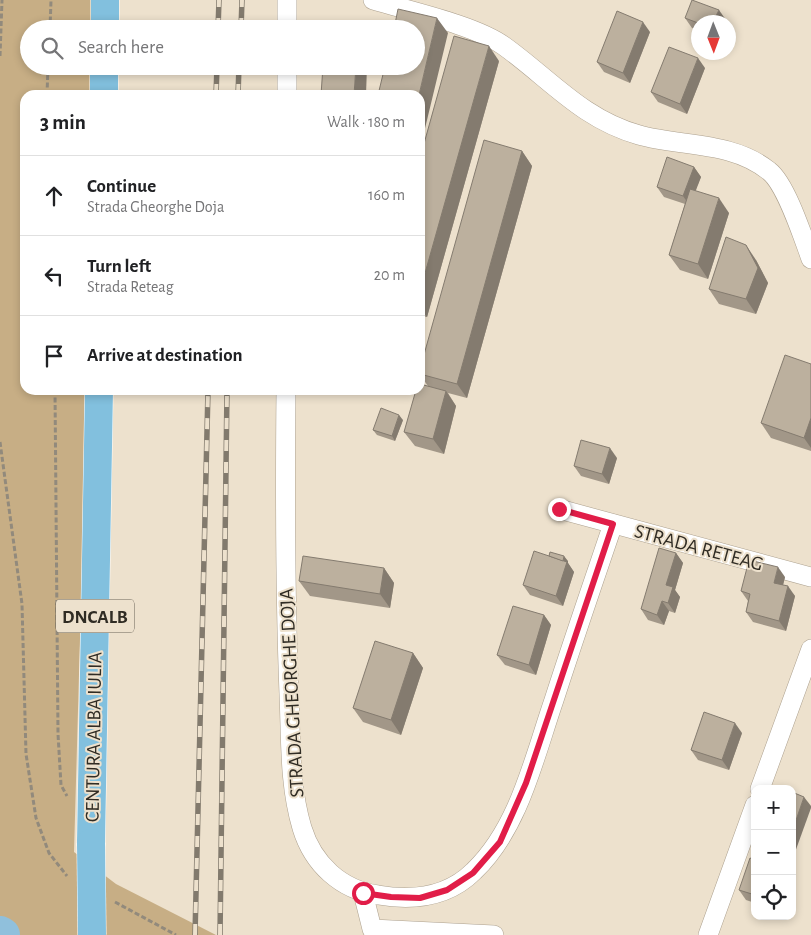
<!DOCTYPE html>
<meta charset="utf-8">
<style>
:root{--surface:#fff;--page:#f6f6f6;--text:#202124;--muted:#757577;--line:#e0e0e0}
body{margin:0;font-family:"Alegreya Sans",sans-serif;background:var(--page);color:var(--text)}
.controls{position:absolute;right:15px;bottom:15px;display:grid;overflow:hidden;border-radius:10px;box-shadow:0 2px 8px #0003}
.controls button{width:45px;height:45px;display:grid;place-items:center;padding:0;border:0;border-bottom:1px solid var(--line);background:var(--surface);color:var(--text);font:25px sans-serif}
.compass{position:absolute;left:691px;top:15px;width:45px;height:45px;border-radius:50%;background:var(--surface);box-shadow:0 2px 8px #0003;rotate:179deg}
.stop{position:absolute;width:15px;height:15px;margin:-11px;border:4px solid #e11d48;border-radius:50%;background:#fff}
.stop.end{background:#e11d48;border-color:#fff;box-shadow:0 1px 5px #0008}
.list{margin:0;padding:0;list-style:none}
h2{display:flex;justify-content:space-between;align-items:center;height:65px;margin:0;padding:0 20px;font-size:21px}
h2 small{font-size:16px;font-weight:400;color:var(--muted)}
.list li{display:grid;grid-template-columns:32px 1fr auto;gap:15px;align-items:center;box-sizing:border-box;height:80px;padding:0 20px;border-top:1px solid var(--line)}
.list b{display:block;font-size:19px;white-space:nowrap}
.list p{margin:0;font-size:16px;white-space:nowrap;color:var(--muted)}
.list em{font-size:16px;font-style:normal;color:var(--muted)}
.icon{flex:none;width:28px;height:28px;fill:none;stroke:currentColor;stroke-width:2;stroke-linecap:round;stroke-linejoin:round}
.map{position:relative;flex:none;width:811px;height:935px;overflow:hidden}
.search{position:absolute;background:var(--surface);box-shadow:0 2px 8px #0003;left:20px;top:20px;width:405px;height:55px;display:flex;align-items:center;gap:12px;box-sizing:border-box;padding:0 18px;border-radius:28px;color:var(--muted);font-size:19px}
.panel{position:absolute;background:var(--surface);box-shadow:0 2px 8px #0003;left:20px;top:90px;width:405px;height:305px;border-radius:15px}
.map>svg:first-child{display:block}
.green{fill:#c7ae85}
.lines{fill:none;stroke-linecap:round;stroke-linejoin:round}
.river{stroke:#90c0dc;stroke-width:36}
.street-casing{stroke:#ada18f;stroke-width:20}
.primary-casing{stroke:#fff;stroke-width:29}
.path{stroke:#928a7c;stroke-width:3;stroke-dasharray:5 2.5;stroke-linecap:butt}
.street{stroke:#fff;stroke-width:19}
.primary{stroke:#82c0de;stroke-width:28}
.rail-casing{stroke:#827a6d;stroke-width:5.5}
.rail{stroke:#ede1cd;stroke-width:4;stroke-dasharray:11;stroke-linecap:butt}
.primary-bridge-casing{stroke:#fff;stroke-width:29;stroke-linecap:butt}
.primary-bridge{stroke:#82c0de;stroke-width:28}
.wall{fill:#a29788}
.shaded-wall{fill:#847b6f}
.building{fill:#bcb09e;stroke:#847b6f}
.route{stroke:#e11d48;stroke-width:6}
.labels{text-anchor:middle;stroke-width:4;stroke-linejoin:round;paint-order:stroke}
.shield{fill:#ede1cd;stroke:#696257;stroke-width:1}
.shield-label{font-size:19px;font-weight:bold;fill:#302c24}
.street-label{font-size:20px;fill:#302c24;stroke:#ede1cd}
</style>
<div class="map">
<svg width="811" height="935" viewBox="0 0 811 935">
<rect width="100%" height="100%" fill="#ede1cd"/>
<!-- green -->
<path class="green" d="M0 0H92V29H29V66H91V95H25V390H87L74 852 116 884 216 935H0Z"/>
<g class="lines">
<!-- river -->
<path class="river" d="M0 934 2 935"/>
<!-- street casing -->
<g class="street-casing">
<g id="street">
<path d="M373 0C409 11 475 25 504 46 550 79 582 119 639 135 682 147 732 141 769 171 786 184 803 237 811 259"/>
<path d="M287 29V0"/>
<path d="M287 95V66"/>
<path d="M286 390C285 492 285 593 289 694 291 739 289 785 302 828 313 864 341 890 378 895 413 901 448 897 474 871 519 828 534 758 554 700 573 641 593 583 613 524"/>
<path d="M559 509 811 577"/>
<path d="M760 789 811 649"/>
<path d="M363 893 372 929 494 935"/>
<path d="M708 935 755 805"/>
</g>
</g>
<!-- primary casing -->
<g class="primary-casing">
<g id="primary">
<path d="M105 29V0"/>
<path d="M104 95V66"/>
<path d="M91 843 99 390"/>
</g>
</g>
<!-- path -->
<g class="path">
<path d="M50 29 51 0"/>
<path d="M0 56 2 0"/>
<path d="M47 95 48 66"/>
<path d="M55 390 58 734 61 785 67 796"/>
<path d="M0 442 22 604 26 754 36 818 49 853 67 876"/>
<path d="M115 902 176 935"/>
</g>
<!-- street -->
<use href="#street" class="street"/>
<!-- primary -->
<use href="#primary" class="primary"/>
<!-- rail casing -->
<g class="rail-casing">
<g id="rail">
<path d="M218 29 219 0"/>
<path d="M241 29 242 0"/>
<path d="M216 95 217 66"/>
<path d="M238 95 239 66"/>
<path d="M195 935 208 390"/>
<path d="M220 935 227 390"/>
</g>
</g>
<!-- rail -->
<use href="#rail" class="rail"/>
<!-- primary-bridge casing -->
<g class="primary-bridge-casing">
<path id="primary-bridge" d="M91 843 92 935"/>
</g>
<!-- primary-bridge -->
<use href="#primary-bridge" class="primary-bridge"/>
</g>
<!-- wall -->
<g class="wall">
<path d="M685 18 726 20 698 22V30L692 28Z"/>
<path d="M650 32 630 83 604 72 597 62Z"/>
<path d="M499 61 427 317 420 316V158Z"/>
<path d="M705 68 687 114 658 102 651 92Z"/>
<path d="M522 151 532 166 467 398 448 393 456 406 444 454 415 446 404 432 428 386 420 375V369Z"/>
<path d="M694 167 701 177 695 191 729 213 708 279 680 270 669 255 685 204 664 197 657 187Z"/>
<path d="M756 260 768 283 756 314 719 304 709 289Z"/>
<path d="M811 364V451L771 438 761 423Z"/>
<path d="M403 420 395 441 377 435 373 430Z"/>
<path d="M617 458 609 484 581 476 574 466Z"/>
<path d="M676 553 683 563 675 590 680 597 675 613 669 611 664 625 648 620 641 609Z"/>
<path d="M568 561V563L574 572 563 606 530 595 523 585Z"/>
<path d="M384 568 394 583 390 608 310 596 299 581Z"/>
<path d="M785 577 783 585 795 596 786 631 753 622 746 612 748 601 741 591Z"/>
<path d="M544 615 551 625 536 675 505 665 497 655Z"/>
<path d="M413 653 423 668 401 735 363 722 353 708Z"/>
<path d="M742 733 729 770 698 760 691 750Z"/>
<path d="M755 860V903L746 900 739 890Z"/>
</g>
<!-- shaded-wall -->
<g class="shaded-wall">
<path d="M719 10 726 20 725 22H713Z"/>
<path d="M437 18 448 33 420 149V95H419Z"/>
<path d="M643 22 650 32 630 83 623 73Z"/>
<path d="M489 46 499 61 427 317 420 308V291Z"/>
<path d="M698 58 705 68 687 114 680 104Z"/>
<path d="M356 66H367L366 95H354Z"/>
<path d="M522 151 532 166 467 398 457 384Z"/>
<path d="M694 167 701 177 690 206 683 196Z"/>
<path d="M719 198 729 213 708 279 698 264Z"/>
<path d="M746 245 756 260 768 283 756 314 746 299Z"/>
<path d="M446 391 456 406 444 454 433 439Z"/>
<path d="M399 415 403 420 395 441 392 436Z"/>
<path d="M811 418V448L804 438Z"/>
<path d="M610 448 617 458 609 484 602 474Z"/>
<path d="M676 553 683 563 675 590 680 597 675 613 668 603 666 585Z"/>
<path d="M564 556 568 561V563L574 572 563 606 556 596 562 564Z"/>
<path d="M778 567 785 577 781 593 774 583Z"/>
<path d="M384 568 394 583 390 608 380 594Z"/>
<path d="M788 586 795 596 786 631 779 621Z"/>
<path d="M662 601 669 611 664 625 657 615Z"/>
<path d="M544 615 551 625 536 675 529 665Z"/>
<path d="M413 653 423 668 401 735 391 720Z"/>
<path d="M735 723 742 733 729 770 722 760Z"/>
<path d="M804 797 811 806V808L794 855 792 852V832Z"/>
</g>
<!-- building -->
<g class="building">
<path d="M692 0 719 10 713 22H698V23L685 18Z"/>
<path d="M398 9 437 18 419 95H378L385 66H416V29H394Z"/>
<path d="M617 11 643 22 623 73 597 62Z"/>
<path d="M454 36 489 46 420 291V158Z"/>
<path d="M669 47 698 58 680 104 651 92Z"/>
<path d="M323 66H356L354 95H321Z"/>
<path d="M484 140 522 151 457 384 420 374V369Z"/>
<path d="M667 157 694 167 683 196 657 187Z"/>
<path d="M690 189 719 198 698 264 669 255Z"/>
<path d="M726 237 746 245 758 268 746 299 709 289Z"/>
<path d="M785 355 811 364V418L804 438 761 423Z"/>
<path d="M420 384 446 391 433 439 404 432 416 390H420Z"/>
<path d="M381 408 399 415 392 436 373 430Z"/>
<path d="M581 440 610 448 602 474 574 466Z"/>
<path d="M659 548 676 553 666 585 673 587 668 603 662 601 657 615 641 609Z"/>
<path d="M534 551 567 562 556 596 523 585Z"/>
<path d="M550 552 564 556 563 561 549 556Z"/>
<path d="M303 556 384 568 380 594 299 581Z"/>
<path d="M749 560 778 567 774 583 788 586 779 621 746 612 750 594 741 591Z"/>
<path d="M513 606 544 615 529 665 497 655Z"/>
<path d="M375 641 413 653 391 720 353 708Z"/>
<path d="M704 712 735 723 722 760 691 750Z"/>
<path d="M775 786 782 789H775Z"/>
<path d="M792 792 804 797 792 832Z"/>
<path d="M750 858 755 860V895L739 890Z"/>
</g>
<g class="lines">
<!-- route -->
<path class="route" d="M363 893 391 897 420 898 447 890 473 873 500 842 526 783 613 524 559 509"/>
</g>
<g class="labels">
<!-- shield labels -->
<rect class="shield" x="56" y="599.5" width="78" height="33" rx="4"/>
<g class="shield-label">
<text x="95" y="623">DNCALB</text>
</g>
<!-- street labels -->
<g class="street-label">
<text transform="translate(699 547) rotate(15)" y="7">STRADA RETEAG</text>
<text transform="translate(291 693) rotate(-93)" y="7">STRADA GHEORGHE DOJA</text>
<text transform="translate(93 737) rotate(-89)" y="7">CENTURA ALBA IULIA</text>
</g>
</g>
</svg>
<div class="controls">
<button>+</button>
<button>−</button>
<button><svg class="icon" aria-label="locate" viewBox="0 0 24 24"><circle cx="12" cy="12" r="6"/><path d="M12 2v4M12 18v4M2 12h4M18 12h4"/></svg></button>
</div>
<svg class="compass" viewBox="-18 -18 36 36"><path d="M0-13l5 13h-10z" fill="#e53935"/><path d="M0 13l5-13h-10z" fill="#757577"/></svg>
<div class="stop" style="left:363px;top:893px"></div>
<div class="stop end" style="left:559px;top:509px"></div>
<div class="search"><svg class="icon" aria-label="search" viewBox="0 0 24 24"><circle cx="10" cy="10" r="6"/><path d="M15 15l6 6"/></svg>Search here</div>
<section class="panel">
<h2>3 min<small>Walk · 180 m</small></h2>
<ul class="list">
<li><svg class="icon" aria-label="ahead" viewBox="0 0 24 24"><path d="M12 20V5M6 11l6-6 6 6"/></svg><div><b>Continue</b><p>Strada Gheorghe Doja</p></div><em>160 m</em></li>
<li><svg class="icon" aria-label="left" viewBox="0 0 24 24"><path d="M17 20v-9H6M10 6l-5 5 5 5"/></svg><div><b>Turn left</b><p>Strada Reteag</p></div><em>20 m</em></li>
<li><svg class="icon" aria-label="arrive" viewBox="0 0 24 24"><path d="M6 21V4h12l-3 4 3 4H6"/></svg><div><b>Arrive at destination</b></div></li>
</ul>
</section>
</div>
